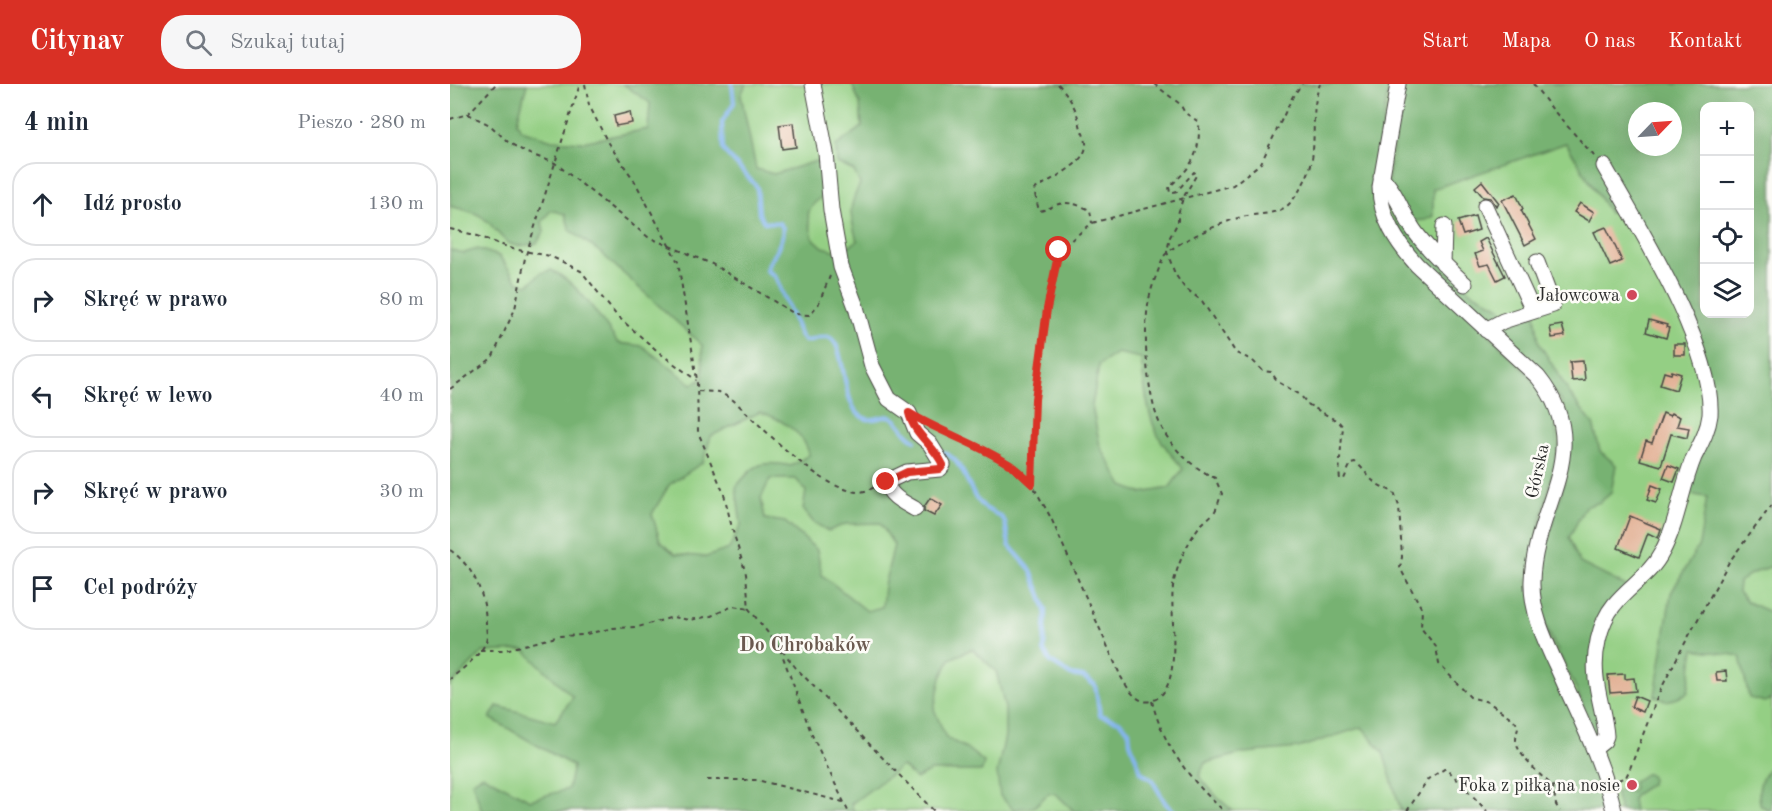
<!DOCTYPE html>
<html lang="pl">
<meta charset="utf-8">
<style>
:root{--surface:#fff;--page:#f6f6f7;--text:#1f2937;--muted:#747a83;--line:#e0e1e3;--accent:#d93025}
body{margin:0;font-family:"Old Standard TT",serif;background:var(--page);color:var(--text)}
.controls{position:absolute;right:18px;top:18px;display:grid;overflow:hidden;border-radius:12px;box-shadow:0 6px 24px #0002}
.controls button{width:54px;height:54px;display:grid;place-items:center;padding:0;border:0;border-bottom:2px solid var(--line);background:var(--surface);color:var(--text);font:30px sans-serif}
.compass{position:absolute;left:1178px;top:18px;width:54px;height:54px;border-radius:50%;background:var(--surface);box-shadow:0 6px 24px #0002;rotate:65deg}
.stop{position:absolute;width:18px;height:18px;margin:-14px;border:4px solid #d93025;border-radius:50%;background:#fff}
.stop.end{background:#d93025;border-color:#fff;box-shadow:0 2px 6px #0008}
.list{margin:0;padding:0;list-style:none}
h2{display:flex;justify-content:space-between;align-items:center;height:78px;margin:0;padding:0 24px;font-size:26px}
h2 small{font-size:20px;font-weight:400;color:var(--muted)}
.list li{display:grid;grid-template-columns:39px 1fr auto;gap:18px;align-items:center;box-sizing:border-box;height:84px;margin:0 12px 12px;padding:0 12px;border:2px solid var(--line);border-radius:24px}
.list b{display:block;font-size:22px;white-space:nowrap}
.list em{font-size:20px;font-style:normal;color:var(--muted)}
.icon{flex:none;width:33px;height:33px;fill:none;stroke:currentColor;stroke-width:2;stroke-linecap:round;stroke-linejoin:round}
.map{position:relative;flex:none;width:1322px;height:727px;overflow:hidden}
header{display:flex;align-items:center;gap:36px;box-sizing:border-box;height:84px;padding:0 30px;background:var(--accent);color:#fff}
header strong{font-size:28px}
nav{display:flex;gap:33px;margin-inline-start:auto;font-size:21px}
.search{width:420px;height:54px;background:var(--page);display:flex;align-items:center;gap:15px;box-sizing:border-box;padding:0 21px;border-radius:24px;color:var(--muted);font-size:22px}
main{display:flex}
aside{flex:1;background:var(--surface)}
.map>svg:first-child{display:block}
.green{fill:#94cf84;stroke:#607d58;stroke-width:1.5;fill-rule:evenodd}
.forest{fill:#77b272;stroke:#516e4e;stroke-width:1.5;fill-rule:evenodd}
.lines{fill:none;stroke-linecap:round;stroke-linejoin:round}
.stream{stroke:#85b6f1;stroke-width:4}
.building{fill:#e2b094}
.minor-casing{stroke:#494743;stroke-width:17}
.path{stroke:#494743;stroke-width:2;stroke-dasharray:4.5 4.5;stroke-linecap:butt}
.minor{stroke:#fff;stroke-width:15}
.route{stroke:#d93025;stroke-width:8}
.poi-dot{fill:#d1495b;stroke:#fdfcf7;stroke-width:2}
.labels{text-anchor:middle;stroke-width:5;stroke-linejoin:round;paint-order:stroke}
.poi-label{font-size:18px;fill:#2b2b2b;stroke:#fdfcf7;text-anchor:end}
.street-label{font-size:18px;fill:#2b2b2b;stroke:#fdfcf7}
.neighbourhood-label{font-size:20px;font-weight:bold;fill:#6b5a50;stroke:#fdfcf7}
</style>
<header>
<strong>Citynav</strong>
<div class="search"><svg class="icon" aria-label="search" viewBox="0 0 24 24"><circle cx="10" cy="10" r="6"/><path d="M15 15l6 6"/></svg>Szukaj tutaj</div>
<nav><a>Start</a><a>Mapa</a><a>O nas</a><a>Kontakt</a></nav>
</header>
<main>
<aside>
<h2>4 min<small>Pieszo · 280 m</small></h2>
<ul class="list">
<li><svg class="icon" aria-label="ahead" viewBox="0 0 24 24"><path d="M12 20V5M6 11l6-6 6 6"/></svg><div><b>Idź prosto</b></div><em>130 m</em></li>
<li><svg class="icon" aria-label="right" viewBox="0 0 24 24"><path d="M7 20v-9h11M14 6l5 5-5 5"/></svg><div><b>Skręć w prawo</b></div><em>80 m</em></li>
<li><svg class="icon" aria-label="left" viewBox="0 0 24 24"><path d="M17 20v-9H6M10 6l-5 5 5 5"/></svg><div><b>Skręć w lewo</b></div><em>40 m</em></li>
<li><svg class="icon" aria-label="right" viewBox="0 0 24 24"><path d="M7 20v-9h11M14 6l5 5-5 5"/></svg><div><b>Skręć w prawo</b></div><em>30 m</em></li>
<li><svg class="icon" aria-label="arrive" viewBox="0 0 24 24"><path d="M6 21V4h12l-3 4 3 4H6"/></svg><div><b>Cel podróży</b></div></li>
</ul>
</aside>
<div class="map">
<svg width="1322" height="727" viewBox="0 0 1322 727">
<rect width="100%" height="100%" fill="#fdfcf7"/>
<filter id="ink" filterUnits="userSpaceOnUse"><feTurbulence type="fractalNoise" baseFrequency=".0167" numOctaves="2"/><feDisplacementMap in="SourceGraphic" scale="12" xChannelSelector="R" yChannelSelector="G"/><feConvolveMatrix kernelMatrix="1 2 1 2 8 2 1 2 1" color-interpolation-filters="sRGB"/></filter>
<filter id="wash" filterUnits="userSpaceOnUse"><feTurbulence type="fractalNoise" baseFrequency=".008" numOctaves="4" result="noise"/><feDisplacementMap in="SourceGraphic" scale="24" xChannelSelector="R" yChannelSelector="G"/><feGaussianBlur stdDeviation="1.35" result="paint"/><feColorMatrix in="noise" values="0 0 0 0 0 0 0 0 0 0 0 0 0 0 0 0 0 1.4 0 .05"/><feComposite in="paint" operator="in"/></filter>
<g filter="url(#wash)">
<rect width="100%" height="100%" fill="#f5e5ce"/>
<!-- green -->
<path class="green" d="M0 0H1322V727H0ZM1254 22H1300V230H1254ZM1187 27H1223V63H1187Z"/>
<!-- forest -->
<g class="forest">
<path d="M0 0H77L67 38 71 46 102 56 132 58 198 45 200 19 173 0H296L291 11 306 85 324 90 373 75 375 110C353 127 357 129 363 154L373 163 391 168 407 157C400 130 397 126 410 100L404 87 387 79 386 62 412 43 410 20 402 0H939L924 97 931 140 1078 290 1100 319 1109 361 1077 497 1149 687 1159 727H951L933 668 912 643 848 664 794 669 755 679 749 692 767 713 783 727H624L606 710 599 709 584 723 563 725 550 712 547 689 555 652V624L546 587 522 565 500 575 491 594 484 625 496 654 516 664 534 678 532 687H480L466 695 452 682 401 720 404 727H32L22 697 33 691 80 716 118 705 123 682 40 634 47 622 105 638 123 613 74 566 33 568 0 602V166L14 169 28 165 49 172 68 198 78 201 91 189 101 186C128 198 151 235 168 259L192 262 242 300 253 295 252 261 151 169 120 146 115 130 101 126 92 138 94 148 87 159C51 169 55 150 32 133 24 127 9 125 0 122ZM667 269 691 274C694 298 696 323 705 345 711 360 723 372 733 385L719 404 691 409 673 402 650 362 642 322 649 281ZM310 328C329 334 356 349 359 371L341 382C311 376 305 379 286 403L291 441 279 465 256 473 225 470 210 457 202 430 219 401 253 378 261 352ZM320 395H346L356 407 353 425 363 438 378 447 396 440 430 439 444 461 434 502 432 523 417 527 372 491 367 466 335 438 315 435 311 414Z"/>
<path d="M953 0H1322V482L1299 491 1289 498 1288 508 1297 518 1322 529V615L1315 618 1299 614 1290 572 1244 565 1238 608 1228 614 1216 617 1205 612 1221 509 1249 461 1257 413 1237 410 1248 374 1257 284 1172 123 1159 129 1116 59 983 105V132L975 136 964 137 984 173 1020 207 1052 224 1054 234 1038 240C998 204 941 163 937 105ZM1254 22H1300V230H1254ZM1187 27H1223V63H1187Z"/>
<path d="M1085 229 1089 259 1120 310 1143 340 1150 367 1166 381 1161 409 1150 418 1135 423 1119 454 1130 479 1178 503 1150 540 1154 647 1147 655C1139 637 1132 618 1124 600 1113 576 1093 545 1091 519 1084 447 1139 389 1111 316L1043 245Z"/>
<path d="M1322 681V727L1311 722C1306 706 1310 693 1322 681Z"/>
<path d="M1195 690H1199L1202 695 1201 700 1187 709 1182 715 1184 727H1170L1165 708 1173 706 1181 708 1184 704 1183 698Z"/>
</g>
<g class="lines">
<!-- stream -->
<g class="stream">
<path d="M282 0 284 19 272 38 273 66 307 103 309 130 314 138 329 139 333 144C333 161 322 171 316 186L325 192 351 253 355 257C364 257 370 251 378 253 398 258 389 329 417 335 423 337 433 332 440 332 452 338 453 350 465 356"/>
<path d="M490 368 496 369 504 375 512 386 525 413 535 424 551 433 555 438 559 461 580 485 591 511 596 526 594 567 601 578 621 591 633 593 645 601 650 631 669 637 679 647 680 658 691 688 702 696 716 720 724 727"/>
</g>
</g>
<g id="blocks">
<!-- building -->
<g class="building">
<path d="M180 28 182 39 166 42 164 32Z"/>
<path d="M343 39 346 63 332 65 329 41Z"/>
<path d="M1032 97 1049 119 1046 122 1041 114 1033 113 1025 103Z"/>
<path d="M1066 110 1073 125 1071 126 1086 155 1075 161 1052 116Z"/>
<path d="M1130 119 1144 128 1139 137 1124 128Z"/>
<path d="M1025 132 1029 146 1013 151 1008 137Z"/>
<path d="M1156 143 1172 177 1160 182 1144 148Z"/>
<path d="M1036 154 1055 192 1047 196 1039 180 1030 182 1025 170 1033 167 1029 158Z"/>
<path d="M1199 236 1217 241 1216 243 1219 244 1216 254 1196 248Z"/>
<path d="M1112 241 1115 252 1102 254 1100 243Z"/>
<rect x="1224" y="260" width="11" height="11"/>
<path d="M1133 277 1135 296 1122 297 1120 278Z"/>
<path d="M1222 287 1231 290 1226 306 1210 301 1214 288 1221 290Z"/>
<path d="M1213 329 1220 332 1221 329 1230 333 1227 342 1239 344 1237 354 1221 350 1211 382 1190 376 1196 357 1202 359Z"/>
<path d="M1218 381 1229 385 1224 398 1213 394Z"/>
<path d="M1202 401 1212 405 1206 419 1197 416Z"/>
<path d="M480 414 492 421 484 432 474 427V423Z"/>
<path d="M1180 432 1211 445 1208 454 1198 449 1189 473 1168 464Z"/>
<path d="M1276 587 1277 597H1267L1266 588Z"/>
<path d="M1175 590V595L1184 594 1186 607 1160 609 1158 591Z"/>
<path d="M1185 612 1197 617 1193 628 1181 623Z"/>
</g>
</g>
</g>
<g filter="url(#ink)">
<use href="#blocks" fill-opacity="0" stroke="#494743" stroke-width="1.5"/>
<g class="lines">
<!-- minor casing -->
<g class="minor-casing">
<g id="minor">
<path d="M363 0 376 69 381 126 391 183 406 223 422 282 439 315 459 329 467 349 480 360 493 381 490 385 457 388 436 398C440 413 453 418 465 425"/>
<path d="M948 0 930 103C930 134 947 159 967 181L1088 293C1147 366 1084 421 1082 497 1081 532 1099 564 1113 596 1132 639 1154 681 1164 727"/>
<path d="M931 93C947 108 953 132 966 149 980 168 998 184 1015 200"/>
<path d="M1035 122 1083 227"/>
<path d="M993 180 994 142"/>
<path d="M1036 246 1053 237 1103 221 1087 178"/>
<path d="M1144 665 1154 657 1156 652C1155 633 1148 614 1146 594 1143 571 1149 539 1164 521 1179 502 1201 490 1212 468 1228 438 1231 404 1244 373 1251 359 1258 347 1260 331 1264 262 1188 142 1154 82"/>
</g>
</g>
<!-- path -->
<g class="path">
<path d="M135 0 139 21 158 59 184 96 228 178 247 296 248 348 274 410 282 444 296 490 299 525 346 584 484 727"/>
<path d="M608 0C621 14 627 26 631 45 633 50 637 57 636 62 634 82 599 95 584 106L589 127C597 126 602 122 609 120 621 117 630 122 640 126L642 139"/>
<path d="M704 0 730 20 735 29 749 38C750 70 743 82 719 103L720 109 727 107 744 88 747 90 733 114 728 130V138L720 153 717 168 725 190 734 203 752 217 786 269 802 276 813 287 821 288 828 298 849 310 859 321 889 338 893 343C892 354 888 387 890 395H894L901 379 905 378C913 384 916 390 922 396 929 402 936 405 944 408L949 422 952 473 950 484 972 525 971 544 986 563 989 580 1020 613 1038 618 1063 635 1068 641C1068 646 1066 651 1066 656 1066 670 1092 693 1103 702L1106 721 1110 727"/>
<path d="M1083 0 1103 26 1145 73"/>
<path d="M18 30 40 41 58 58 77 69 105 79 198 153 262 180 345 230 359 231 368 221 380 192"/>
<path d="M0 35 18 30 46 0"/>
<path d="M0 145 25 151 63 165 100 172 131 187 167 232 211 270 246 296"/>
<path d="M0 305 42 274 65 225 75 174 130 0"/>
<path d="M248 307 269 308 283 316C313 343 366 403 407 408 414 408 419 406 425 403"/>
<path d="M478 340 525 361 559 380 582 400 601 434 671 593C677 603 687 621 701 617 737 607 717 524 724 497 728 480 736 462 746 447 751 439 760 434 765 427 768 422 769 415 772 410L765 394C742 383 721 364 710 340 696 311 692 242 700 211 703 198 709 185 714 172 724 159 771 139 788 134 803 129 824 132 837 122 846 114 855 98 859 87 868 62 859 28 870 0"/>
<path d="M582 400 585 315 597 225 609 166 642 139 783 101 811 79 843 12 852 0"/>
<path d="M0 466C24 483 35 510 36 539 36 545 38 552 36 558 30 572 11 586 0 595"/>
<path d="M330 565 362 651 398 727"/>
<path d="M30 566H55L110 552 132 551 163 544 188 543 223 533 239 536 261 532 283 522 299 525"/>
<path d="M702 617C713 662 740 696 774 727"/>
<path d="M257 696H307L393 718"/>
<path d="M1168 696 1176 693 1179 687 1209 609 1229 570 1279 478 1322 421"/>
<path d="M957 727 978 695 996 684 1037 727"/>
</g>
<!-- minor -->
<use href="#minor" class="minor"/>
</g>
</g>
<g class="lines" filter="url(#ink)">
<!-- route -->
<path class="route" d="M436 398 457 388 490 385 493 381C484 361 464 351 459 329 490 348 526 359 557 379 566 384 574 393 582 400L585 315 597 225 609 166"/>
</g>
<!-- markers -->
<g class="poi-dot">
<circle cx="1182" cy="211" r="6"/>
<circle cx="1182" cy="701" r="6"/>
</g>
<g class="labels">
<!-- poi labels -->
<g class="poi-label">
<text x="1170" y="217">Jałowcowa</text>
<text x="1170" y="707">Foka z piłką na nosie</text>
</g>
<!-- street labels -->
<g class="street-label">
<text transform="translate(1087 387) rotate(-78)" y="6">Górska</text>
</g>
<!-- neighbourhood labels -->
<g class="neighbourhood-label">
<text x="355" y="567">Do Chrobaków</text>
</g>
</g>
</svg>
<div class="controls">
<button>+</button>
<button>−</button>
<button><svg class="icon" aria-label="locate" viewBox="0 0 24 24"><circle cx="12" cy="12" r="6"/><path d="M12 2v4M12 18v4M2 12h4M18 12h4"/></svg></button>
<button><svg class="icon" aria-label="layers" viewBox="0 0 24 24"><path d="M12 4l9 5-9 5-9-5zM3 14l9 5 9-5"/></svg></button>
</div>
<svg class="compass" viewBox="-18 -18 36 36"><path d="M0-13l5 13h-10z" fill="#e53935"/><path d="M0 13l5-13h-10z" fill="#747a83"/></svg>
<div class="stop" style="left:609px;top:166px"></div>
<div class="stop end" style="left:436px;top:398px"></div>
</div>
</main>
